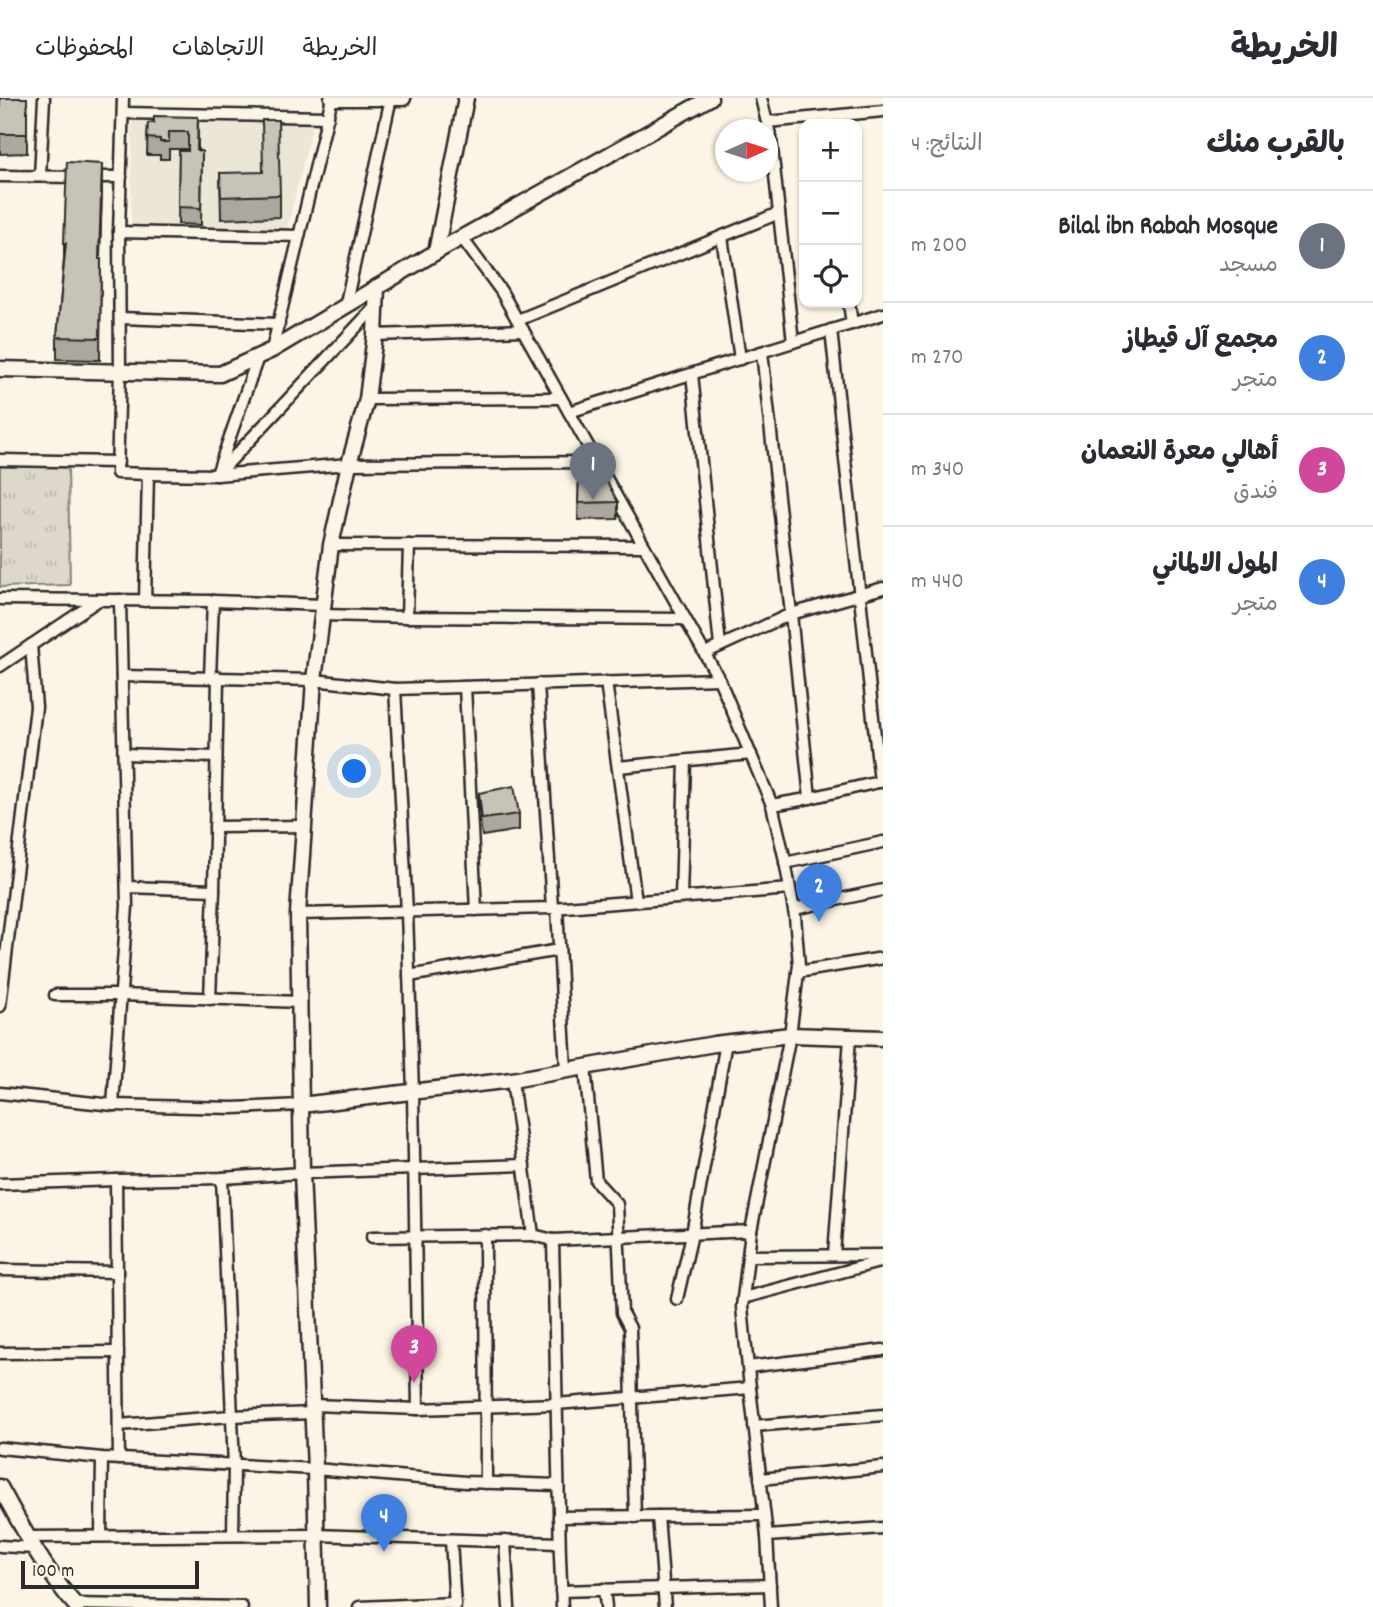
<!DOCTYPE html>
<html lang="ar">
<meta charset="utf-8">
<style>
:root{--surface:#fff;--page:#f2f2f3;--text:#2b2b33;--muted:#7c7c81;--line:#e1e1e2;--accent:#111827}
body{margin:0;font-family:Dekko,"Playpen Sans Arabic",sans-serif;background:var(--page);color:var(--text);direction:rtl}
.controls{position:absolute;right:21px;top:21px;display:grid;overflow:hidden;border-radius:14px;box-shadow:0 2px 5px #0004}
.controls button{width:63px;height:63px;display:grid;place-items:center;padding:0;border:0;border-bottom:2px solid var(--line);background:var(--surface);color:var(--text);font:35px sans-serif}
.compass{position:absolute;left:715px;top:21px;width:63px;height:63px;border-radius:50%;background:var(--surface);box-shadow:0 2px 5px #0004;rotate:87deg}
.scale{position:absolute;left:21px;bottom:18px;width:178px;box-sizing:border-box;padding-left:7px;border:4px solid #2b2b2b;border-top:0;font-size:19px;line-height:24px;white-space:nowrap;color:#2b2b2b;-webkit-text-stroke:5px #fcf5e5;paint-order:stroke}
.you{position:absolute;left:355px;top:674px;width:24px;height:24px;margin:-18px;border:5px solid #fff;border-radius:50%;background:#1a73e8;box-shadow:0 0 0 10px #1a73e833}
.badge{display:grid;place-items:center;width:46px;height:46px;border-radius:50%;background:var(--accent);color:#fff;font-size:23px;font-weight:700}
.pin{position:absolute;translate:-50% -58px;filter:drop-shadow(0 2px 4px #0008)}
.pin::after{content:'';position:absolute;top:37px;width:24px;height:21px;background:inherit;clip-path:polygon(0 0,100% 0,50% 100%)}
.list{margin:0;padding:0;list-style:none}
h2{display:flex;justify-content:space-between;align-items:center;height:91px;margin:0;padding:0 28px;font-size:30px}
h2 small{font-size:23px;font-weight:400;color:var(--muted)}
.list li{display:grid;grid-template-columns:46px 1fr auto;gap:21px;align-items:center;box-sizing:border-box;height:112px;padding:0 28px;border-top:2px solid var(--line)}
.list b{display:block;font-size:26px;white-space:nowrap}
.list p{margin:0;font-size:23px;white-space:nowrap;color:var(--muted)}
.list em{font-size:23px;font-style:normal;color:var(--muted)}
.icon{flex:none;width:38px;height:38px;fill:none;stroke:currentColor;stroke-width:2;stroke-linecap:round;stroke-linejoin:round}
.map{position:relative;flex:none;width:883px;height:1509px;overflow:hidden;direction:ltr}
header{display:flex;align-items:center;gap:42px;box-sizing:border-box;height:98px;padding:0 35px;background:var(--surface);border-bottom:2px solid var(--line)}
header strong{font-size:33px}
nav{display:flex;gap:38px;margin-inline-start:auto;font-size:24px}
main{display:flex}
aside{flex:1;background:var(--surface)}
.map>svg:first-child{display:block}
.built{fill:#ece6d7}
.park{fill:url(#park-tufts);stroke:#84827a;stroke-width:2}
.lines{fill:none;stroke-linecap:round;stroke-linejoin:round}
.street-casing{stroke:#2b2b2b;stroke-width:15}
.secondary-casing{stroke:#2b2b2b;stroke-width:19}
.street{stroke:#fcf5e5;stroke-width:10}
.secondary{stroke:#fcf5e5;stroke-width:14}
.wall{fill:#aca89d;stroke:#2b2b2b;stroke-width:2}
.shaded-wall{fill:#8c8880;stroke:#2b2b2b;stroke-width:2}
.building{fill:#c8c3b7;stroke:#2b2b2b;stroke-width:2}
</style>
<header>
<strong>الخريطة</strong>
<nav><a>الخريطة</a><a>الاتجاهات</a><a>المحفوظات</a></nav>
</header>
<main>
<aside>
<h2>بالقرب منك<small>النتائج: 4</small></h2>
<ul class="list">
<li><span class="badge" style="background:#6b7280">1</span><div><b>Bilal ibn Rabah Mosque</b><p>مسجد</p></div><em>200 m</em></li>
<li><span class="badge" style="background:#3f7fe0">2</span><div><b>مجمع آل قيطاز</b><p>متجر</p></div><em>270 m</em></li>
<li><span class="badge" style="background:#d1479c">3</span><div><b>أهالي معرة النعمان</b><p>فندق</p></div><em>340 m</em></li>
<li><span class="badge" style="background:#3f7fe0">4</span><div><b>المول الالماني</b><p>متجر</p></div><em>440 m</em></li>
</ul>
</aside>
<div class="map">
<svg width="883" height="1509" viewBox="0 0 883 1509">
<defs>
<pattern id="park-tufts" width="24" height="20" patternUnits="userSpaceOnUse" patternTransform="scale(1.75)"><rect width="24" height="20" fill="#ded8ca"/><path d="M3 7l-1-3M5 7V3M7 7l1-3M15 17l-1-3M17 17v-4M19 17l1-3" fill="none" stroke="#bfbaae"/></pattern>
</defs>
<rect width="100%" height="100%" fill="#fcf5e5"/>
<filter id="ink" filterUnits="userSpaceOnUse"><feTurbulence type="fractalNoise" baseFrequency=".0143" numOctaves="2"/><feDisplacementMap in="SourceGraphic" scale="14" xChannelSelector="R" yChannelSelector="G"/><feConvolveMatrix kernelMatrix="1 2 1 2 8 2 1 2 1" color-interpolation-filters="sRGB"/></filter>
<g filter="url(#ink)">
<!-- built -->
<path class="built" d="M132 23 313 26 287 131 131 129Z"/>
<!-- park -->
<path class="park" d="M0 368H68L70 487 0 489Z"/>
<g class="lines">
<!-- street casing -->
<g class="street-casing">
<g id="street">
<path d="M123 0 119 134 120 273 117 375 148 376 145 503"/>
<path d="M761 0 771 41 793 244"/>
<path d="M123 15 328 19"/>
<path d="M767 24 883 13"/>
<path d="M0 78 76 79"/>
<path d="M40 78 44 0"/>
<path d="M92 79H121"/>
<path d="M119 134 299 138"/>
<path d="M722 139 740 261"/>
<path d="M462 140 501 193 719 581 772 707 784 758 795 818 799 867 790 937 751 1133 742 1209 750 1290 767 1438 771 1509"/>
<path d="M849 205 852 226"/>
<path d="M345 209 391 0"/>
<path d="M121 220 279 226"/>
<path d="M518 222 779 115"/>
<path d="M831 232 880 684"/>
<path d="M375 237 523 232"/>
<path d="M272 252 332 0"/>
<path d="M692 276 720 548"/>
<path d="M367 301 561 300"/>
<path d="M569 314 883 216"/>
<path d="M0 362 118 364"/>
<path d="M218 373 258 259"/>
<path d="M148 376 217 377 349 366 596 364"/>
<path d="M217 377 377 207"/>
<path d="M331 447 644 448"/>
<path d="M409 447 407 519 685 521"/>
<path d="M0 501 213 503 323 507"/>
<path d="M322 517 407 519"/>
<path d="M705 555 791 516 762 254"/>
<path d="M0 568 97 503"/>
<path d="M122 578 314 582 395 591 719 581"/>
<path d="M210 579 213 503"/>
<path d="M606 584 636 803"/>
<path d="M538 586 552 810"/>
<path d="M465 589 476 812"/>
<path d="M395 591 407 814 413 994 418 1311"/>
<path d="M124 656 216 659"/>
<path d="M618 669 751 656"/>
<path d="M810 700 791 516 883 490"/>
<path d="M772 707 801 702 883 683"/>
<path d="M215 729 303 728"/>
<path d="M785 765 883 744"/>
<path d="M127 789 214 792 218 579"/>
<path d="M681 799 685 663"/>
<path d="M557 810 566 972"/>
<path d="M794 811 883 792"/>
<path d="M298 816 552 810 790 791"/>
<path d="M798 874 883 860"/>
<path d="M409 878 559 852"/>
<path d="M55 897H121L300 904"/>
<path d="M210 901 214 792"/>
<path d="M0 908 36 609 31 547"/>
<path d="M585 969 596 1083 617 1106 622 1215 630 1230 635 1419"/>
<path d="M512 982 533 1137 553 1142 560 1459 562 1509"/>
<path d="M0 995 113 1007 233 1010 301 1007"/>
<path d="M113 1007 127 808 120 502"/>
<path d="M222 1080 234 1368 233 1437"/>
<path d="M116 1082 119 1361"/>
<path d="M0 1086 116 1082 222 1080 302 1075 524 1067"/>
<path d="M485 1137 486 1385"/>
<path d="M372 1139 533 1137"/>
<path d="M553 1142 751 1133"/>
<path d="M834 1157 850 940"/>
<path d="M748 1158 883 1157"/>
<path d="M0 1172 117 1174"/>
<path d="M743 1200 883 1163"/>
<path d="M677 1201 692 1136 726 944"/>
<path d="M0 1255 118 1254"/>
<path d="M748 1269 883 1252"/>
<path d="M313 1307 418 1311 556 1306 750 1290"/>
<path d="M119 1327 231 1318 313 1315"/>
<path d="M754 1328 883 1317"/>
<path d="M0 1350 102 1360 315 1371 466 1384 558 1387"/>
<path d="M760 1381 883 1369"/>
<path d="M658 1418 665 1509"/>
<path d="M559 1419 764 1417"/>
<path d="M101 1438 102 1360"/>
<path d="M767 1438 883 1430"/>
<path d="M27 1439 315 1437 559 1445"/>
<path d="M451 1442 455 1509"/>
<path d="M505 1443 509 1509"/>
<path d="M0 1448 33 1450"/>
<path d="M604 1491 606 1509"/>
<path d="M561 1493 770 1487"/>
<path d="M74 1506 242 1509"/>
<path d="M359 1509 455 1505"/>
</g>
</g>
<!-- secondary casing -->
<g class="secondary-casing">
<g id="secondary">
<path d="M332 0H403"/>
<path d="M436 154 466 0"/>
<path d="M0 271 220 276 272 252 436 154 710 0"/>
<path d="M301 1007 512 982 714 946 790 937 883 940"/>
<path d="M0 1389C23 1431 45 1473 77 1509"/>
<path d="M318 1509 315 1371 302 1075 298 816 314 582 331 447 349 366 367 301 375 237 377 189"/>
</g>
</g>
<!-- street -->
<use href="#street" class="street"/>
<!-- secondary -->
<use href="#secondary" class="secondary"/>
</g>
<!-- wall -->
<g class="wall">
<path d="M0 0H27V55L0 56Z"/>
<path d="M198 19V53H202L201 127 178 126 179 53H188V51H169V61H160V57H147L148 25Z"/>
<path d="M220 75 280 97V119L221 121Z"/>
<path d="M102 89 100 161H101L100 262 57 261V239L64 160V145Z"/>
<path d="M579 376 618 404V421L578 422Z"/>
<path d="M479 695 519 716V732L482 738 479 712Z"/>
</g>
<!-- shaded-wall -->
<path class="shaded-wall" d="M102 66V89L99 183V161Z"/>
<!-- building -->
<g class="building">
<rect x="0" y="0" width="27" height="36"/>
<path d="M154 18 198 19 197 53H202L201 110 178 109 179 53H188V34H169V44H160V41L147 40 148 25H154Z"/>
<path d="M262 22H278L280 97 221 99 220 75 263 74Z"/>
<path d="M67 64 102 66 99 161H101L100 240 57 239 66 145H64Z"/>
<path d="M602 375 618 404 578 405 579 376Z"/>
<path d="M514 688 519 716 482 721 479 695Z"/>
</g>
</g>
</svg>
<div class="controls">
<button>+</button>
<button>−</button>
<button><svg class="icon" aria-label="locate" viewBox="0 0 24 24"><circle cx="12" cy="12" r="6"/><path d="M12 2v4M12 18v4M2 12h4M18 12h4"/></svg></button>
</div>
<svg class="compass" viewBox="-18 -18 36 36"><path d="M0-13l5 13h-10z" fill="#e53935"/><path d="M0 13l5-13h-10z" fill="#7c7c81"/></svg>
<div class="scale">100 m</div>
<div class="you"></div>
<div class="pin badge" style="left:593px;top:402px;background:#6b7280">1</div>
<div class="pin badge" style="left:819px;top:824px;background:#3f7fe0">2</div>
<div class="pin badge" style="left:414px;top:1285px;background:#d1479c">3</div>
<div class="pin badge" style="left:384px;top:1454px;background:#3f7fe0">4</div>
</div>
</main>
